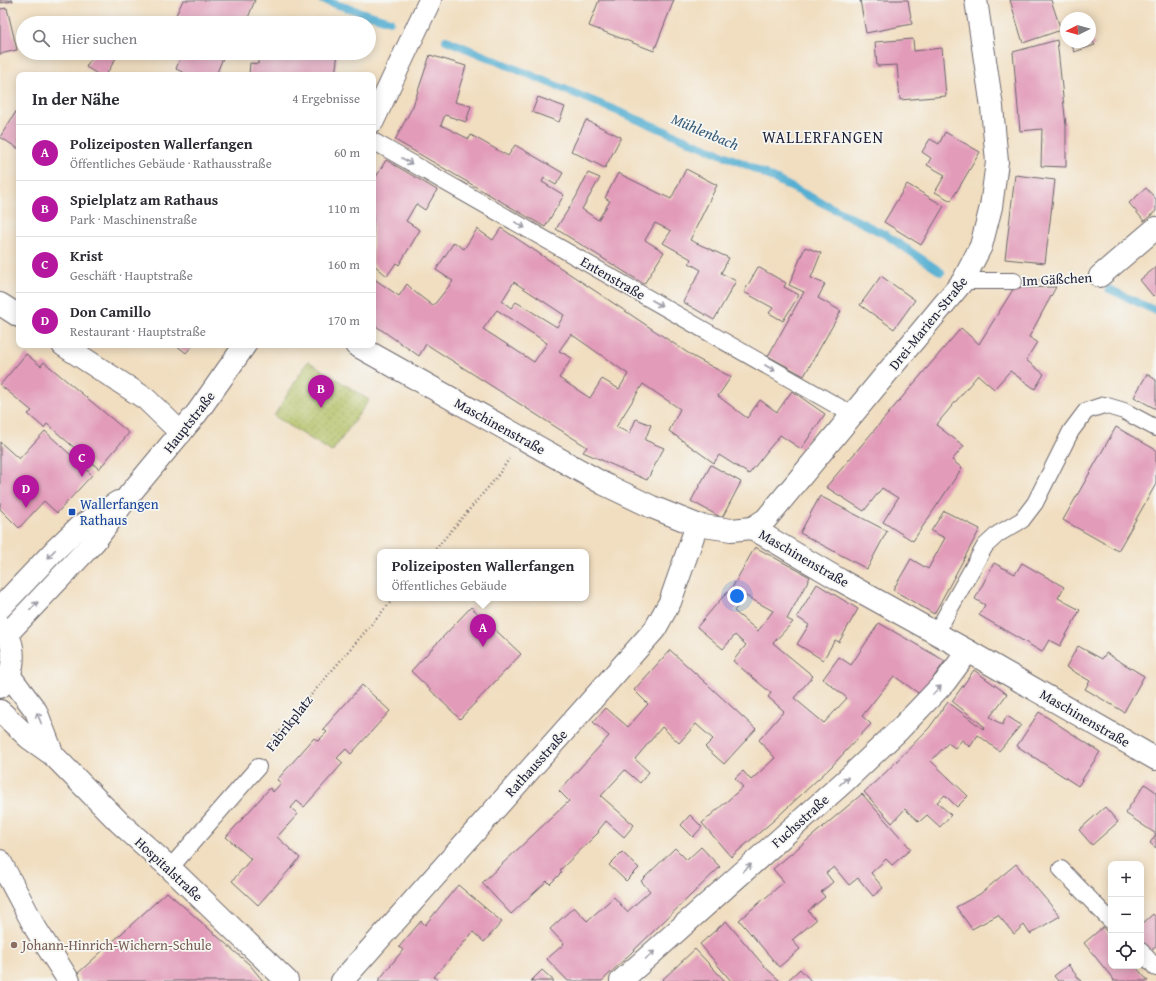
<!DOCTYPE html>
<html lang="de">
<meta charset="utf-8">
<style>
:root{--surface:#fff;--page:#f7f7f7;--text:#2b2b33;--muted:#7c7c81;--line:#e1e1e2;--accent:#b5179e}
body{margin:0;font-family:"Gentium Book Plus",serif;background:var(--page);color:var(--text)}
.controls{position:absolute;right:12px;bottom:12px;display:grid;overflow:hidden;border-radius:8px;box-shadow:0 2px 10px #0003}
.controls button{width:36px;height:36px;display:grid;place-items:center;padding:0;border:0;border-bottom:1px solid var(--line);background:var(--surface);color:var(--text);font:20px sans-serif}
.compass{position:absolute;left:1060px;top:12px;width:36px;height:36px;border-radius:50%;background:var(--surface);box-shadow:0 2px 10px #0003;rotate:265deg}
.you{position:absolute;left:737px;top:596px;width:14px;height:14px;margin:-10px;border:3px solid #fff;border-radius:50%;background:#1a73e8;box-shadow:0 0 0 6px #1a73e833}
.badge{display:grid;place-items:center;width:26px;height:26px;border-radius:50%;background:var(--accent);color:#fff;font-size:13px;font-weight:700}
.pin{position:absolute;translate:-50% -33px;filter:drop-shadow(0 1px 2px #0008)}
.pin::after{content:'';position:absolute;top:21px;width:14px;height:12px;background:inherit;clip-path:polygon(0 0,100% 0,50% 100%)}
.popup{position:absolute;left:377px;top:549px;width:212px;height:52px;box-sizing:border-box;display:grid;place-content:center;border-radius:8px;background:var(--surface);filter:drop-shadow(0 1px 3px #0005);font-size:13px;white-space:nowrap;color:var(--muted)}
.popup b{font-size:15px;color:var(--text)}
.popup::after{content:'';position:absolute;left:50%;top:100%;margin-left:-8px;border:8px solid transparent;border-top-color:var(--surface)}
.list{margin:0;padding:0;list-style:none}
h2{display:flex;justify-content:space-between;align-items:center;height:52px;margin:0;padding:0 16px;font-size:17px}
h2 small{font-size:13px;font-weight:400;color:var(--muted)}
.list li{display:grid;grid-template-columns:26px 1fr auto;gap:12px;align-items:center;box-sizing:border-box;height:56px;padding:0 16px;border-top:1px solid var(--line)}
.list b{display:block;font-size:15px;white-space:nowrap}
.list p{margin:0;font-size:13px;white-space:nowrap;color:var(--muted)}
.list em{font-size:13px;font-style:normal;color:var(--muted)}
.icon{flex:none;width:22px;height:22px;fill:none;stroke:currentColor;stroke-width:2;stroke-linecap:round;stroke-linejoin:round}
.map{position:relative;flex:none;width:1156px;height:981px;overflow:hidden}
.search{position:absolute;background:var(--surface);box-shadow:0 2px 10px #0003;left:16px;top:16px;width:360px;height:44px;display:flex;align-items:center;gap:10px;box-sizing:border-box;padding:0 14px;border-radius:22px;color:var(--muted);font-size:15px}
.panel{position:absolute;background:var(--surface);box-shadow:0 2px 10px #0003;left:16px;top:72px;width:360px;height:276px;border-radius:8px}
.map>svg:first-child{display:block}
.park{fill:url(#park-dots);stroke:#6a714f}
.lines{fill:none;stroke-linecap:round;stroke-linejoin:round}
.stream{stroke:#54afd2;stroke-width:8}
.building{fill:#e29bb9;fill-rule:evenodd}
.service-casing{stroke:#6a646a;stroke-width:18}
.minor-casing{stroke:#6a646a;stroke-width:24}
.secondary-casing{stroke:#6a646a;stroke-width:24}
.path{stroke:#6a646a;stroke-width:2.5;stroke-dasharray:1 3;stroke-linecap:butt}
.service{stroke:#fff;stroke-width:16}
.minor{stroke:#fff;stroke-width:22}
.secondary{stroke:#fff;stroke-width:22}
.oneway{stroke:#9c9ca7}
.transit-dot{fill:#1a4fb4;stroke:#f6f6f2;stroke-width:1.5}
.education-dot{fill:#8d6e63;stroke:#f6f6f2;stroke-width:1.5}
.labels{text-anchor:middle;stroke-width:3.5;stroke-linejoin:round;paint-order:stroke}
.street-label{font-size:14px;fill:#22223b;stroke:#f6f6f2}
.transit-label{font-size:14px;fill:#164399;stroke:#f6f6f2;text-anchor:start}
.education-label{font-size:14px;fill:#785e54;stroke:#f6f6f2;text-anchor:start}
.water-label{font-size:15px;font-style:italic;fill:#365a77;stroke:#f6f6f2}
.quarter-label{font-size:16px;letter-spacing:1px;fill:#22223b;stroke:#f6f6f2}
</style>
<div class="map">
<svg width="1156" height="981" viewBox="0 0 1156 981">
<defs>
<pattern id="park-dots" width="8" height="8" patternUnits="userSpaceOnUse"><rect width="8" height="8" fill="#b2c063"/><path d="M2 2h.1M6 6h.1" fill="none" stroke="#909c53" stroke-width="1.8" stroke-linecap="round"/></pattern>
</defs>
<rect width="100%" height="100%" fill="#f6f6f2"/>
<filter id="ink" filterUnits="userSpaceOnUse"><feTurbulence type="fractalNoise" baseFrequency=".025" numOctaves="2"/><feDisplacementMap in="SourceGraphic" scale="8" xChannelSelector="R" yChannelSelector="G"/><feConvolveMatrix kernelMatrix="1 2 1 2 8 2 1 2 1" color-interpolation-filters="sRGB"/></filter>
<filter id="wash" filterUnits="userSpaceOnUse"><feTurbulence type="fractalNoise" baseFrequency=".012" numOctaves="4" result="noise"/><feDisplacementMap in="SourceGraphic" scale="16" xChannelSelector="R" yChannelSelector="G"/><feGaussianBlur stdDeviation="0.9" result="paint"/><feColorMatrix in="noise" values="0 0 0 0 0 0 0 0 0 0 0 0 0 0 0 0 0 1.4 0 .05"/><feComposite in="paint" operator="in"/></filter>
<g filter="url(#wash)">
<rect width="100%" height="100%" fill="#f1dec0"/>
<!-- park -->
<path class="park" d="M308 361 369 400 332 452 274 416Z"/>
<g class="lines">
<!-- stream -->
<g class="stream">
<path d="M322 0 390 21"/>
<path d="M446 40 747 165 886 235 941 272"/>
<path d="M1109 289 1156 311"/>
</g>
</g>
<g id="blocks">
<!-- building -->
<g class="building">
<path d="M0 0H13V1L0 3Z"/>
<path d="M183 0H255L246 23H196L176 15Z"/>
<path d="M599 0H674L654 51 589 26Z"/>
<path d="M860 0H908L912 24 866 33Z"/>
<path d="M1010 0H1051L1061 30 1023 43Z"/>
<path d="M7 8 17 50 0 54V9Z"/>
<path d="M1090 38 1095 45 1074 52 1071 42H1090Z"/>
<path d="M913 39 914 51 942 48 946 96 900 100 897 65 877 66 875 42Z"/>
<path d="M1057 40 1066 126V167L1041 166 1042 129 1020 131 1013 52Z"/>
<path d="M94 53H119L106 75H99L86 67Z"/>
<path d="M182 53H225L216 75H189L176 69Z"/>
<path d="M259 53H338L335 75H249L250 63 258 64Z"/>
<path d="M430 55 466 66 455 102 471 106 466 122 445 115 441 125 469 139 471 135 508 156 515 145 563 173 556 185 544 178 542 182 564 195 545 227 395 140 413 106Z"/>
<path d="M538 97 565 107 559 122 532 112Z"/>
<path d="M19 107V149L0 137Z"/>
<path d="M586 120 621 137 605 168 571 151Z"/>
<path d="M945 132 980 152 951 201 935 192 945 175 927 165 931 158 922 152 930 139 939 144Z"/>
<path d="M386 160 437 190 425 210 416 204 406 221 420 230 399 265 396 263 387 276 373 264V182Z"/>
<path d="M686 169 717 185 690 240 729 258 721 273 736 281 714 320 683 302 701 270 689 263 691 259 663 243 671 231 655 223 645 240 664 252 644 284 556 229 576 197 588 173 600 178 582 209 598 220 610 201 605 198 618 173 671 199Z"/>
<path d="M1015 175 1055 180 1045 263 1005 259Z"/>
<path d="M907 184 944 206 921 245 884 222Z"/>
<path d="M1146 188 1156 199V211L1144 221 1129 203Z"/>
<path d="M501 228 694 357 731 377 718 396 747 418 760 400 777 412 792 391 825 414 801 449 780 435 749 474 719 455 714 463 669 431 680 409 643 384 616 427 630 433 636 419 651 425 645 440 664 448 647 480 583 452 587 447 426 344 419 356 373 324V278L399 296 407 284 416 293 433 306 453 281 436 270 454 242 464 249 477 229 493 240ZM514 282 564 315 557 327 516 302 511 308 502 301ZM497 310 547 343 534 362 483 329ZM571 334 628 374 619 389 602 379 590 398 559 378 572 358 559 351Z"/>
<path d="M805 247 821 253 811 278 825 284 818 298 841 311 804 376 768 356 804 292 789 285Z"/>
<path d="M758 267 786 283 784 287 799 295 783 321 769 313 773 308 744 292Z"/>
<path d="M1156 267V293L1153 296 1140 280Z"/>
<path d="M881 276 915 300 894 329 860 305Z"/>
<path d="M1056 287 1029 337 1037 342 1026 360 1044 374 1035 389 1010 371 994 389 978 375 936 425 964 446 952 460 962 468 913 541 883 522 898 498 882 488 864 511 826 487 961 328 979 344 1014 288Z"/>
<path d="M176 345H193L186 353Z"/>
<path d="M26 354 41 366 44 362 129 433 99 469 47 424 44 428 28 414 32 411 0 385Z"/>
<path d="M1147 374 1156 380V409L1134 397Z"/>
<path d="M1116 427 1156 450V484L1118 551 1063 520Z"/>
<path d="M45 431 92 475 57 513 44 501 19 528 0 509V442L19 459Z"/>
<path d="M711 465 741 482 722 518 691 501Z"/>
<path d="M820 496 887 531 867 569 800 533Z"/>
<path d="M944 511 980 529 934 614 893 590 911 559 928 569 945 538 931 531Z"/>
<path d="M755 547 810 577 787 619 793 622 773 643 813 676 794 698 824 723 847 698 823 679 839 657 851 665 879 623 945 661 921 695 894 676 862 716 871 724 831 767 773 821 731 857 702 823 743 787 735 778 743 771 751 780 775 758 759 740 784 711 768 697 771 693 733 661 746 645 735 635 723 649 697 627 721 599 732 588ZM746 596 773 611 758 631 734 611Z"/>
<path d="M994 563 1015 574 1022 563 1064 587 1058 598 1080 610 1060 646 1049 640 1042 652 979 615 985 605 975 599Z"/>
<path d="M817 584 858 609 839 642 835 640 823 660 797 644 809 625 797 617Z"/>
<path d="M471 607 521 654 460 719 411 671Z"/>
<path d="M1078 646 1102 659 1106 653 1144 676 1124 712 1085 689 1090 681 1066 667Z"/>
<path d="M670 650 756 729 724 764 705 747 713 739 696 724 679 743 662 727 635 759 649 772 640 783 625 770 601 796 634 825 624 837 606 821 598 831 599 832 560 870 562 872 550 884 547 881 511 914 482 883 569 801 559 791 609 736 593 722 606 708 628 727 648 704 634 690Z"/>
<path d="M974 670 1007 694 990 717 1002 725 1007 716 1021 725 999 751 978 735 970 747 962 740 955 748 948 743 931 761 968 796 957 807 945 795 937 802 951 815 940 827 927 815 919 822 905 809 892 823 864 792 885 773 929 728 948 702 983 729 985 727 952 701Z"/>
<path d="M362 685 390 711 351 754 346 749 337 758 343 763 304 807 297 801 291 808 298 814 277 837 300 858 258 905 232 881 251 859 226 837 270 788 273 792 281 783 277 780 314 738 318 741 327 732 323 729Z"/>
<path d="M1039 712 1100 752 1078 786 1017 746Z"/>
<path d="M1145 784 1156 792V834L1125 813Z"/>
<path d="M862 794 911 849 892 865 886 859 871 873 883 888 873 896 858 878 849 885 834 867 826 873 833 882 821 892 825 897 808 911 816 920 792 940 800 949 779 967 739 920 784 882 773 869Z"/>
<path d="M1105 807 1118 822 1092 845 1079 830Z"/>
<path d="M690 815 702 827 693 837 681 825Z"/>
<path d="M1156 834V848L1150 843Z"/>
<path d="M701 847 720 867 602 981H568L547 959 564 944 550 929 574 907 587 921 614 897 627 912 650 891 641 881 675 848 687 860Z"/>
<path d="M622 852 639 868 626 881 609 865Z"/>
<path d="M1016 864 1060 916 1030 934 1024 925 1014 934 998 915 972 929 956 907 980 894Z"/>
<path d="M458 885 502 922 484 942 473 932 434 977 439 981H378L403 950 399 947 421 921 425 925Z"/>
<path d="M167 892 250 965 263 981H81L77 974Z"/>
<path d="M1153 914 1156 918V946L1150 951 1141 940V925Z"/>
<path d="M726 921 765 967 780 981H754L751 979 749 981H731L700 944Z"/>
<path d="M1103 927 1111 937V966H1135L1148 981H1113L1114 980 1084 943Z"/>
<path d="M695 949 725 981H661Z"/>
<path d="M1068 965 1081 981H1058L1054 976Z"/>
<path d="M800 969 811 981H787Z"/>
<path d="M542 970 554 981H531Z"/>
</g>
</g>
</g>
<g filter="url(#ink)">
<use href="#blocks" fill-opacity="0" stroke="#6a646a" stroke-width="1"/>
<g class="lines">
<!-- service casing -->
<g class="service-casing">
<g id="service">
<path d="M373 141 853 415"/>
<path d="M963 281H1014"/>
<path d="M936 633 985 546 998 534 1022 520 1035 503 1071 431 1086 411 1104 405 1124 411 1156 428"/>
<path d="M170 868 258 767"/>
<path d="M1061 869 1111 921"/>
<path d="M1141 951 1156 968"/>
</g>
</g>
<!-- minor casing -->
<g class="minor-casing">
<g id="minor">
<path d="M1100 276 1156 228"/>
<path d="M0 304 19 316"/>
<path d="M63 345 146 399 181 433"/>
<path d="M356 345 604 484 652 507 697 525 731 530 752 528 840 580 968 651 1156 759"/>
<path d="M752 528 766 519 963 281 981 246 991 207 997 162 992 107 976 0"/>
<path d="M9 675 36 711 53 755"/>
<path d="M0 711 29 738 53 755 119 822 170 868 287 981"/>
<path d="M0 861 36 929 69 981"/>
<path d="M342 981 655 629 670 602 697 525"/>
<path d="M621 981 845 781 899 730 945 682 968 651"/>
</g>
</g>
<!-- secondary casing -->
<g class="secondary-casing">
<g id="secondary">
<path d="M373 121 430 0"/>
<path d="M0 608 55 550 79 527 118 502"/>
<path d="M0 626C17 641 17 672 0 687"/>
<path d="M7 634 95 541 129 495 197 413 245 345"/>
</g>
</g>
<!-- path -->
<g class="path">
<path d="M1035 280 1076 279"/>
<path d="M433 552 497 477 509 459"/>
<path d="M268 747 270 743 394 598"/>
</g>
<!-- service -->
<use href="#service" class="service"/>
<!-- minor -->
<use href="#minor" class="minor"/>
<!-- secondary -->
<use href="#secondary" class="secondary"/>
</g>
<!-- one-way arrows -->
<defs><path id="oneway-shaft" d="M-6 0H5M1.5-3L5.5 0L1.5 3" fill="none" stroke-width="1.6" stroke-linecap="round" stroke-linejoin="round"/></defs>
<g class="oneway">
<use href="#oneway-shaft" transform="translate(407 161) rotate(30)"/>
<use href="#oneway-shaft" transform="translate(520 225) rotate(30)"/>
<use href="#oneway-shaft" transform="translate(657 303) rotate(30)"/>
<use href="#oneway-shaft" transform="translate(770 368) rotate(30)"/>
<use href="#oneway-shaft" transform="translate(51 554) rotate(134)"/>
<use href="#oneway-shaft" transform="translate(34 606) rotate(-47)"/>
<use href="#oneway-shaft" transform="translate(937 690) rotate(-46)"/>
<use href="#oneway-shaft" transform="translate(39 718) rotate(-112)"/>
<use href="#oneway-shaft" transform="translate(844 781) rotate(-42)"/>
<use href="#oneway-shaft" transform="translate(747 868) rotate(-42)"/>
<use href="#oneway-shaft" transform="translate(650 955) rotate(-42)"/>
</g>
</g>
<!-- markers -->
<rect class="transit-dot" x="68" y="508" width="8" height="8" rx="2"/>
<circle class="education-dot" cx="14" cy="945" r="4"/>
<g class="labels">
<!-- street labels -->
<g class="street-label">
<text transform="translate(613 278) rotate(30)" y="5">Entenstraße</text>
<text transform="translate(1057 279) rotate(-3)" y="5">Im Gäßchen</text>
<text transform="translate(928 323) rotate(-51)" y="5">Drei-Marien-Straße</text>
<text transform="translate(189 422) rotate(-52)" y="5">Hauptstraße</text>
<text transform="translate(500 426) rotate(29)" y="5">Maschinenstraße</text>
<text transform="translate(804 558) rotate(30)" y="5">Maschinenstraße</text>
<text transform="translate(1085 718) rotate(30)" y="5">Maschinenstraße</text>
<text transform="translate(289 723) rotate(-52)" y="5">Fabrikplatz</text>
<text transform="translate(536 763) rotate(-48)" y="5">Rathausstraße</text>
<text transform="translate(800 821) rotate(-42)" y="5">Fuchsstraße</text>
<text transform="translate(169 869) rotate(43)" y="5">Hospitalstraße</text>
</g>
<!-- transit labels -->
<g class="transit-label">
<text x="80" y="509">Wallerfangen<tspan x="80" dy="16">Rathaus</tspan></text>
</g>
<!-- education labels -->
<g class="education-label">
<text x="22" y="950">Johann-Hinrich-Wichern-Schule</text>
</g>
<!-- water labels -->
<g class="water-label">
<text transform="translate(705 132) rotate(23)" y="5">Mühlenbach</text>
</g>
<!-- quarter labels -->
<g class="quarter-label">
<text x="823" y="143">WALLERFANGEN</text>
</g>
</g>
</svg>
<div class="controls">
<button>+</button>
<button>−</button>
<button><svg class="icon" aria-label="locate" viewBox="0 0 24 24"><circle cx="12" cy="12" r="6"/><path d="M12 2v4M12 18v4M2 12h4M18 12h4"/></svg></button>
</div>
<svg class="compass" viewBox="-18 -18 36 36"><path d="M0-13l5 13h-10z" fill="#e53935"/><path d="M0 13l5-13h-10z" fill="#7c7c81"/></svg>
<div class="you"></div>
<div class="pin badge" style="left:483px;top:647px">A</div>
<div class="popup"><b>Polizeiposten Wallerfangen</b>Öffentliches Gebäude</div>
<div class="pin badge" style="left:321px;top:408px">B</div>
<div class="pin badge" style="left:82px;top:477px">C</div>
<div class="pin badge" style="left:26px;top:508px">D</div>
<div class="search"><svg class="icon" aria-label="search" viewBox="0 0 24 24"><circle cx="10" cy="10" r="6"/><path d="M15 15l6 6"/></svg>Hier suchen</div>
<section class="panel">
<h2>In der Nähe<small>4 Ergebnisse</small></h2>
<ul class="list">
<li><span class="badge">A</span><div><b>Polizeiposten Wallerfangen</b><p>Öffentliches Gebäude · Rathausstraße</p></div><em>60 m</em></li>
<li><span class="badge">B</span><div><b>Spielplatz am Rathaus</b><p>Park · Maschinenstraße</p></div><em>110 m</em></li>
<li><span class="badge">C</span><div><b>Krist</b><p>Geschäft · Hauptstraße</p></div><em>160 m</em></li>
<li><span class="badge">D</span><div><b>Don Camillo</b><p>Restaurant · Hauptstraße</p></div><em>170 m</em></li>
</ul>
</section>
</div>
